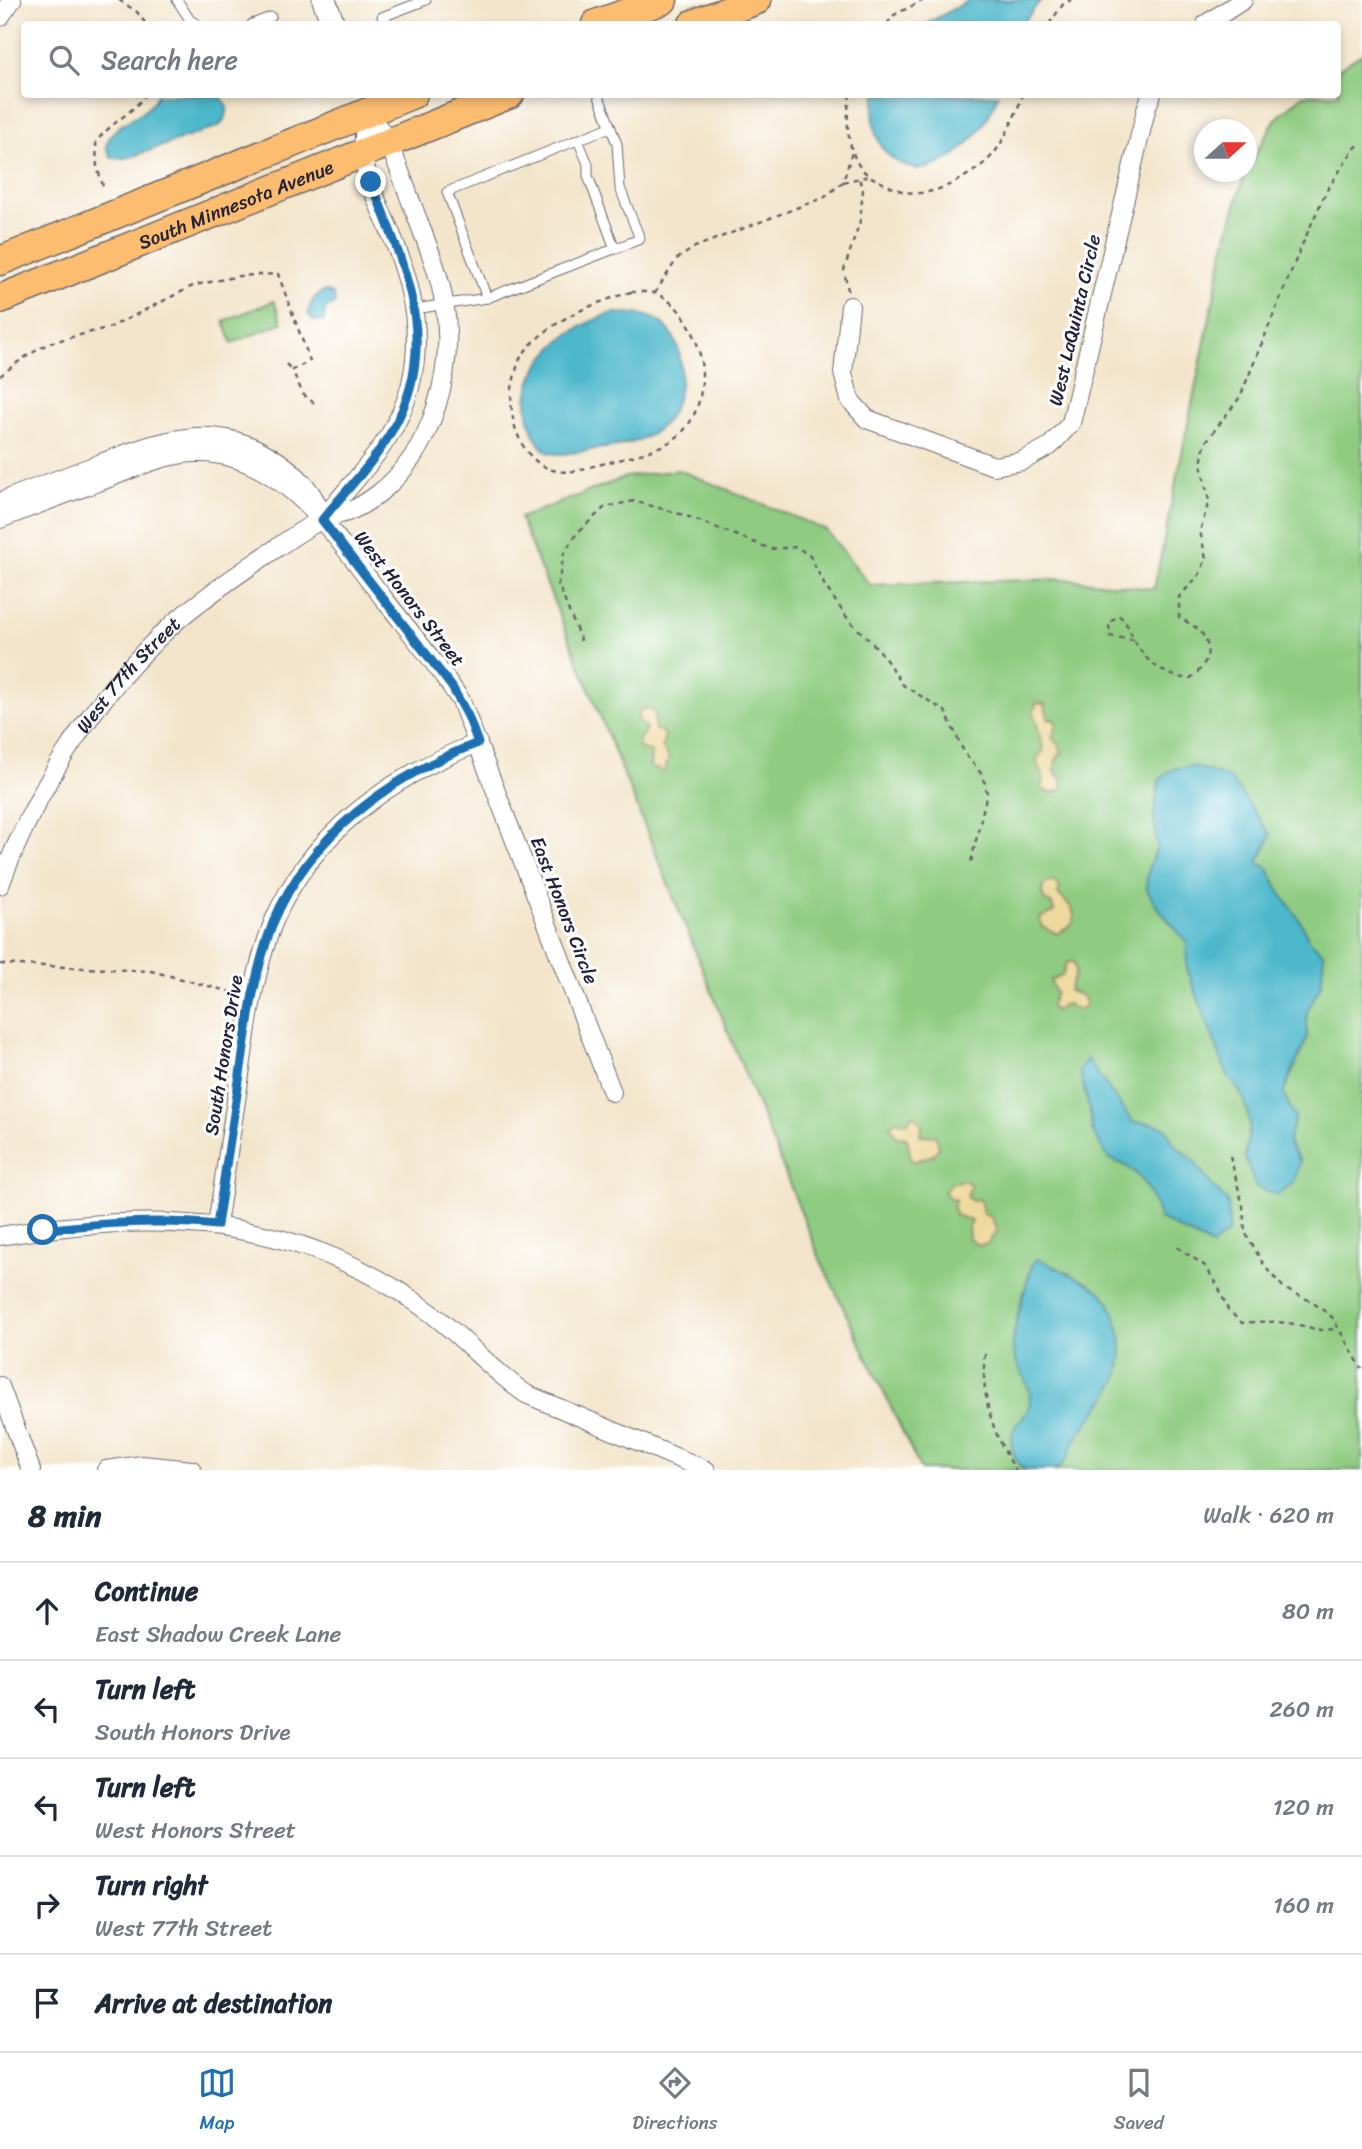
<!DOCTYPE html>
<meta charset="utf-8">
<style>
:root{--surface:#fff;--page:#f2f2f3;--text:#1f2937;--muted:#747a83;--line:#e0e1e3;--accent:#1f6fb2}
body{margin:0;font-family:Sriracha,sans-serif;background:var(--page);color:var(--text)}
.compass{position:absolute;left:1194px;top:119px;width:63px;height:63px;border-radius:50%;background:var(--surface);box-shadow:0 4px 10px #0003;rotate:69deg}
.stop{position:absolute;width:21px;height:21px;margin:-16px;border:5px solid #1f6fb2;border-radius:50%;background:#fff}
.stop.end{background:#1f6fb2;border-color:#fff;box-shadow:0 2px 7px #0008}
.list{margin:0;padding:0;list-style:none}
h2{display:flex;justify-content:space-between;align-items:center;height:91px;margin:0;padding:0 28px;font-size:30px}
h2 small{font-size:23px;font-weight:400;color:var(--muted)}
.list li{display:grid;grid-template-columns:46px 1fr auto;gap:21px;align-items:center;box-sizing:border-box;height:98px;padding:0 28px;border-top:2px solid var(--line)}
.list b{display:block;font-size:26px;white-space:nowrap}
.list p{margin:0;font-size:23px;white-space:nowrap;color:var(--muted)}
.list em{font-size:23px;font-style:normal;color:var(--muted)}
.icon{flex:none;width:38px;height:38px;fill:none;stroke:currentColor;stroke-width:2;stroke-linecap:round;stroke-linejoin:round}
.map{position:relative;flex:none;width:1362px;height:1470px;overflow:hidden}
.search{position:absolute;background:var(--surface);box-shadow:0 4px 10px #0003;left:21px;right:21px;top:21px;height:77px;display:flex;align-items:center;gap:18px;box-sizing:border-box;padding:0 24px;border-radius:7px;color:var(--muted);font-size:26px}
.sheet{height:581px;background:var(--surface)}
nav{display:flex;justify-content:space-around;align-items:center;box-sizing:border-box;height:98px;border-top:2px solid var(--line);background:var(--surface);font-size:19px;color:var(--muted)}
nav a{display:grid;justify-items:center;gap:4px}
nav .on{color:var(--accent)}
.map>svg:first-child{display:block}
.green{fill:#8fcc81;stroke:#58775e;stroke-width:2}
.sand{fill:#eeda9e;stroke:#887e6c;stroke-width:2}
.water{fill:#4eb8cc;stroke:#386d84;stroke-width:2}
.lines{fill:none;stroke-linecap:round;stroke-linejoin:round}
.service-casing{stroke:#6b666d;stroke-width:11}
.minor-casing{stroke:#6b666d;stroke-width:20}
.tertiary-casing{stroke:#6b666d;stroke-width:25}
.primary-casing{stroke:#6b666d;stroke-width:31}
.path{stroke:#6b666d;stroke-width:2.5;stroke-dasharray:5 5;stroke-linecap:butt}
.service{stroke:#fff;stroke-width:9}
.minor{stroke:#fff;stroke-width:18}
.tertiary{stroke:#fff;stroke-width:23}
.primary{stroke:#fcbd6f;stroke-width:28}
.route{stroke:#1f6fb2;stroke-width:9}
.labels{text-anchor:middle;stroke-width:6;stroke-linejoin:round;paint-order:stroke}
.street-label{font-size:19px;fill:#22223b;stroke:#fff}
</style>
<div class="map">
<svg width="1362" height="1470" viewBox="0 0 1362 1470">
<rect width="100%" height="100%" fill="#fff"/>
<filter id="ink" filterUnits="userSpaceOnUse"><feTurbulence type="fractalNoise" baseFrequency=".0143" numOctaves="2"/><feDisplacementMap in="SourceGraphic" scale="14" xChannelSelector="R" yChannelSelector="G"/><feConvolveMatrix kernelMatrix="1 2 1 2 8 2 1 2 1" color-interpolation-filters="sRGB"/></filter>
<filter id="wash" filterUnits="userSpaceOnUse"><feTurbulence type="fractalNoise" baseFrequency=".00686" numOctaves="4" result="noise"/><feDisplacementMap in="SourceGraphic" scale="28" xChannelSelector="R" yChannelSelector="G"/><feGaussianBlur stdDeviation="1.57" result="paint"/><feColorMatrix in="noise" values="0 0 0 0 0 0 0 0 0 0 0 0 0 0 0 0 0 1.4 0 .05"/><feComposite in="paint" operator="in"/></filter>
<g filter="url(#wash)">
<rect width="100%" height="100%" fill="#f3e5cb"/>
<!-- green -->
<g class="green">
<path d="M1362 54V1470H921L820 1259 520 518 626 477 679 470 826 530 870 585 1064 579 1154 589 1225 244 1245 172 1275 120 1303 95 1338 94V69Z"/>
<path d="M274 301 282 323 232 343 224 321Z"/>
</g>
<!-- sand -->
<g class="sand">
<path d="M1036 703 1045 704 1048 718 1053 719 1057 724 1052 738 1058 743 1062 753 1056 759 1055 772 1062 780 1063 789 1053 793 1042 790 1043 776 1036 760 1044 750C1039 737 1039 725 1033 714Z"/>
<path d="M646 708C659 710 653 721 655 729L662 732 665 736 662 747 669 758 664 772 650 767 651 752 641 749 638 745 639 739 646 730 637 717 641 710Z"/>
<path d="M1054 881 1060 887 1058 894C1065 901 1080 912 1072 924 1069 928 1061 931 1057 934L1041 926 1040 918 1054 912 1052 904 1044 900 1042 892 1044 884Z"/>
<path d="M1073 961C1079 974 1072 979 1069 991L1083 996 1086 1003 1083 1008 1076 1010 1068 1004 1063 1005 1055 1011 1050 1006 1056 993 1050 981 1063 974 1066 963Z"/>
<path d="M912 1115 920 1120 922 1127 920 1135 936 1136 939 1148 933 1155 913 1162C907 1154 911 1146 906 1137L896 1136 890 1126 896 1120 907 1123Z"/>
<path d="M963 1180 971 1184 967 1197 972 1201 980 1199 983 1214 991 1217 997 1231 987 1244 978 1245 969 1239 968 1227 972 1221 955 1215 953 1207 956 1200 950 1199 944 1191 951 1183Z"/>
</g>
<!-- water -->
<g class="water">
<path d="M970 0H1041L1022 24H926Z"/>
<path d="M157 95H218C230 104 230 115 219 126L134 156 120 159 111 157 106 147C112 119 146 120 157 95Z"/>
<path d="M876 95V94L998 95C988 124 964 155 934 166 923 170 912 169 902 164 874 151 870 122 876 95Z"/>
<path d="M326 291 334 295 335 303 325 310 324 321 313 320 308 313C311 302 314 295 326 291Z"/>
<path d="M612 313C629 314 644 312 659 321 691 342 686 407 658 429 638 447 603 447 577 452 568 453 561 456 551 453 532 447 525 410 528 393 530 381 536 368 543 359 561 335 585 323 612 313Z"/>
<path d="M1193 766 1230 778 1271 835 1258 863 1267 867 1280 892 1299 919 1309 940 1324 954 1321 985 1307 1011V1038L1283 1093 1295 1118 1288 1143 1300 1161 1294 1182 1277 1195 1256 1187 1245 1158 1250 1125 1244 1098 1227 1074 1187 969V942L1157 907 1146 888 1148 869 1157 848 1154 817 1159 780 1173 769Z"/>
<path d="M1087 1059 1133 1122 1150 1123 1166 1128 1173 1143 1195 1162 1209 1182 1228 1202 1229 1231 1212 1246 1160 1219C1149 1189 1142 1168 1109 1159L1092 1131 1090 1112 1079 1070Z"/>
<path d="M1039 1259C1057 1269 1101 1284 1110 1304 1116 1317 1123 1338 1122 1351 1121 1360 1120 1375 1115 1383 1105 1403 1089 1419 1076 1439 1070 1448 1068 1465 1056 1469 1047 1470 1032 1470 1024 1469 1012 1459 1007 1437 1017 1424 1023 1416 1029 1413 1030 1401 1031 1382 1016 1368 1013 1350 1011 1334 1028 1275 1035 1260Z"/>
</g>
</g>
<g filter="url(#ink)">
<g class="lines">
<!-- service casing -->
<g class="service-casing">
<g id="service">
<path d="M177 0 190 20 197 24"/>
<path d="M382 17 426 0"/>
<path d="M252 24 271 17"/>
<path d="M578 140 588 164V176L615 249"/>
<path d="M487 298 447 192 610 127"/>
<path d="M415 309 487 298 640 239 620 188 617 144 598 94"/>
</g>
</g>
<!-- minor casing -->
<g class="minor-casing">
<g id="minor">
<path d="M0 17 12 0"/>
<path d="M1206 24 1243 0"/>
<path d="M850 306 843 373 850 400 867 419 994 466 1022 461 1050 446 1071 423 1147 106 1152 94"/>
<path d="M0 502C32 489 64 477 96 465 160 440 217 418 279 462 295 473 310 489 318 506"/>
<path d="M0 519C36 505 73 491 109 478 137 467 165 454 195 453 282 450 337 539 384 599 410 632 438 665 461 701L612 1092"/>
<path d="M322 520C341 496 362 474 380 449 428 383 423 313 394 241 385 218 362 173 363 150 363 138 366 125 367 113"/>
<path id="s1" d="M0 885C37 786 96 694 174 623 200 600 230 580 259 560 279 547 300 530 321 520 329 516 338 515 347 512 358 508 369 501 378 494 433 452 456 368 444 302 439 271 426 242 415 212 406 190 399 165 388 143 383 132 374 122 367 113"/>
<path d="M217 1225C225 1172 233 1120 241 1068 248 1019 255 969 273 923 310 834 391 776 478 743"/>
<path d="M0 1236C154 1210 293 1214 424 1308 461 1334 489 1369 526 1394L706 1470"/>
<path d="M0 1386 31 1470"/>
<path d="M106 1470 142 1465 192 1470"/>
</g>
</g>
<!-- tertiary casing -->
<g class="tertiary-casing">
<path id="tertiary" d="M324 0 333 24"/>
</g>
<!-- primary casing -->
<g class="primary-casing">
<g id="primary">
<path d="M596 24 663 0"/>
<path d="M693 24 757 0"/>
<path d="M0 261 413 94"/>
<path id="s2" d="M0 299 510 94"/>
</g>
</g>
<!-- path -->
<g class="path">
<path d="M119 0 137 12 146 24"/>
<path d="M887 24 894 15 924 0"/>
<path d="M1049 24 1064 3 1071 0"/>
<path d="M850 94C846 118 846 146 860 167 867 176 877 180 887 185 911 198 933 194 957 181 970 174 986 164 995 152 1007 135 1016 114 1023 94"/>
<path d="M843 182 869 176"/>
<path d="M103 186 97 167 96 142C110 123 132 114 146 94"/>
<path d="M848 291 844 270 860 221 863 190 859 179"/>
<path d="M631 292C639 292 650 291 657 294 706 316 718 402 678 436 659 453 607 462 582 469 527 486 501 419 515 375 517 368 518 361 522 355 548 321 591 304 631 292Z"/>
<path d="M655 293 677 259 695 247 825 197 843 182 853 149"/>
<path d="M286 364 292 370"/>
<path d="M0 376 22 359 49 343 111 327 195 285 239 276 278 274 310 361 292 370 303 394 314 403"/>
<path d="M1134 640 1110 636 1109 624 1118 615C1127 621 1128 628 1133 638 1145 662 1162 675 1189 679 1206 668 1216 648 1199 630 1193 625 1185 621 1179 617V597L1199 575 1206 559 1200 531 1209 501 1201 464 1205 443 1240 397 1301 247 1327 190 1354 149 1362 142"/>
<path d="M581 641 558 584 564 553 577 533 605 507 634 501 684 515 771 549 797 547 810 556 825 586 848 619 880 651 903 685 945 711 964 752 983 776 987 793 971 862"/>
<path d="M0 964 151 971 235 993"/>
<path d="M1230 1156 1243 1206 1245 1232 1265 1267 1285 1289 1311 1301 1332 1317 1362 1369"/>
<path d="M1177 1247 1205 1266 1218 1286 1228 1310 1242 1323C1262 1321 1280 1321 1299 1325 1318 1329 1318 1332 1338 1328"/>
<path d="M985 1354C980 1395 993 1436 1016 1470"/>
</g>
<!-- service -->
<use href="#service" class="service"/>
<!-- minor -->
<use href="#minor" class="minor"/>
<!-- tertiary -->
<use href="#tertiary" class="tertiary"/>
<!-- primary -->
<use href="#primary" class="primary"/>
</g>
</g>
<g class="lines" filter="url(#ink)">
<!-- route -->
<path class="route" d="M43 1230C101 1223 158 1219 217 1225 225 1173 233 1120 241 1068 248 1019 255 969 273 923 310 834 391 776 478 743L468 716 452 687 322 520C345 491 373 464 391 432 443 345 404 266 371 182"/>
</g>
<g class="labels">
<!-- street labels -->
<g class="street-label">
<text dy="7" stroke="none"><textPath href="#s2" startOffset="254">South Minnesota Avenue</textPath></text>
<text transform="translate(1074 320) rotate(-77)" y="7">West LaQuinta Circle</text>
<text transform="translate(410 598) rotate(52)" y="7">West Honors Street</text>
<text dy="7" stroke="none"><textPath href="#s1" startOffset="248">West 77th Street</textPath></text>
<text transform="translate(565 910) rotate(69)" y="7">East Honors Circle</text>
<text transform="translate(223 1055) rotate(-81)" y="7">South Honors Drive</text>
</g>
</g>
</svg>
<svg class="compass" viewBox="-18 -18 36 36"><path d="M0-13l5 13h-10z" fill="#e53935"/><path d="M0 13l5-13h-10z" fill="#747a83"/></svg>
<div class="stop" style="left:43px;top:1230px"></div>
<div class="stop end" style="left:371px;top:182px"></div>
<div class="search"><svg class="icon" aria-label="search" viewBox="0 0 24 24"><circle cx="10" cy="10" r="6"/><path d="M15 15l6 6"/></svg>Search here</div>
</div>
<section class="sheet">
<h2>8 min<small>Walk · 620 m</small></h2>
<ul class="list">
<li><svg class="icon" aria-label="ahead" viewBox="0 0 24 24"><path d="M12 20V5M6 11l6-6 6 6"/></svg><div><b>Continue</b><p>East Shadow Creek Lane</p></div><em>80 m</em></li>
<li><svg class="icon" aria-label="left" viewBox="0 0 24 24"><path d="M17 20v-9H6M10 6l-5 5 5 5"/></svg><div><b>Turn left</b><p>South Honors Drive</p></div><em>260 m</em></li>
<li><svg class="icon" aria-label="left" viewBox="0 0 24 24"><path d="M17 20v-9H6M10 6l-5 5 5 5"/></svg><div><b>Turn left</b><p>West Honors Street</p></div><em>120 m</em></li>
<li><svg class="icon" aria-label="right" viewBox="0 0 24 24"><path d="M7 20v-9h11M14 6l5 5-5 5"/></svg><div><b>Turn right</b><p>West 77th Street</p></div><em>160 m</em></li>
<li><svg class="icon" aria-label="arrive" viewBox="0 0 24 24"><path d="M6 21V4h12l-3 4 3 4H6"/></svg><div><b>Arrive at destination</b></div></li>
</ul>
</section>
<nav>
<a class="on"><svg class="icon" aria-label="map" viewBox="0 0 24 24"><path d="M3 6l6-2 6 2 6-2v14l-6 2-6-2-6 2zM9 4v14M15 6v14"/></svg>Map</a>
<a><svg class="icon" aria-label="directions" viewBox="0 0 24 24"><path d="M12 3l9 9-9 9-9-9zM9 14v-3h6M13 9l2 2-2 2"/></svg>Directions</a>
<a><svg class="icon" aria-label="saved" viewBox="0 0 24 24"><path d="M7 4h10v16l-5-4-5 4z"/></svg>Saved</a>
</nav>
